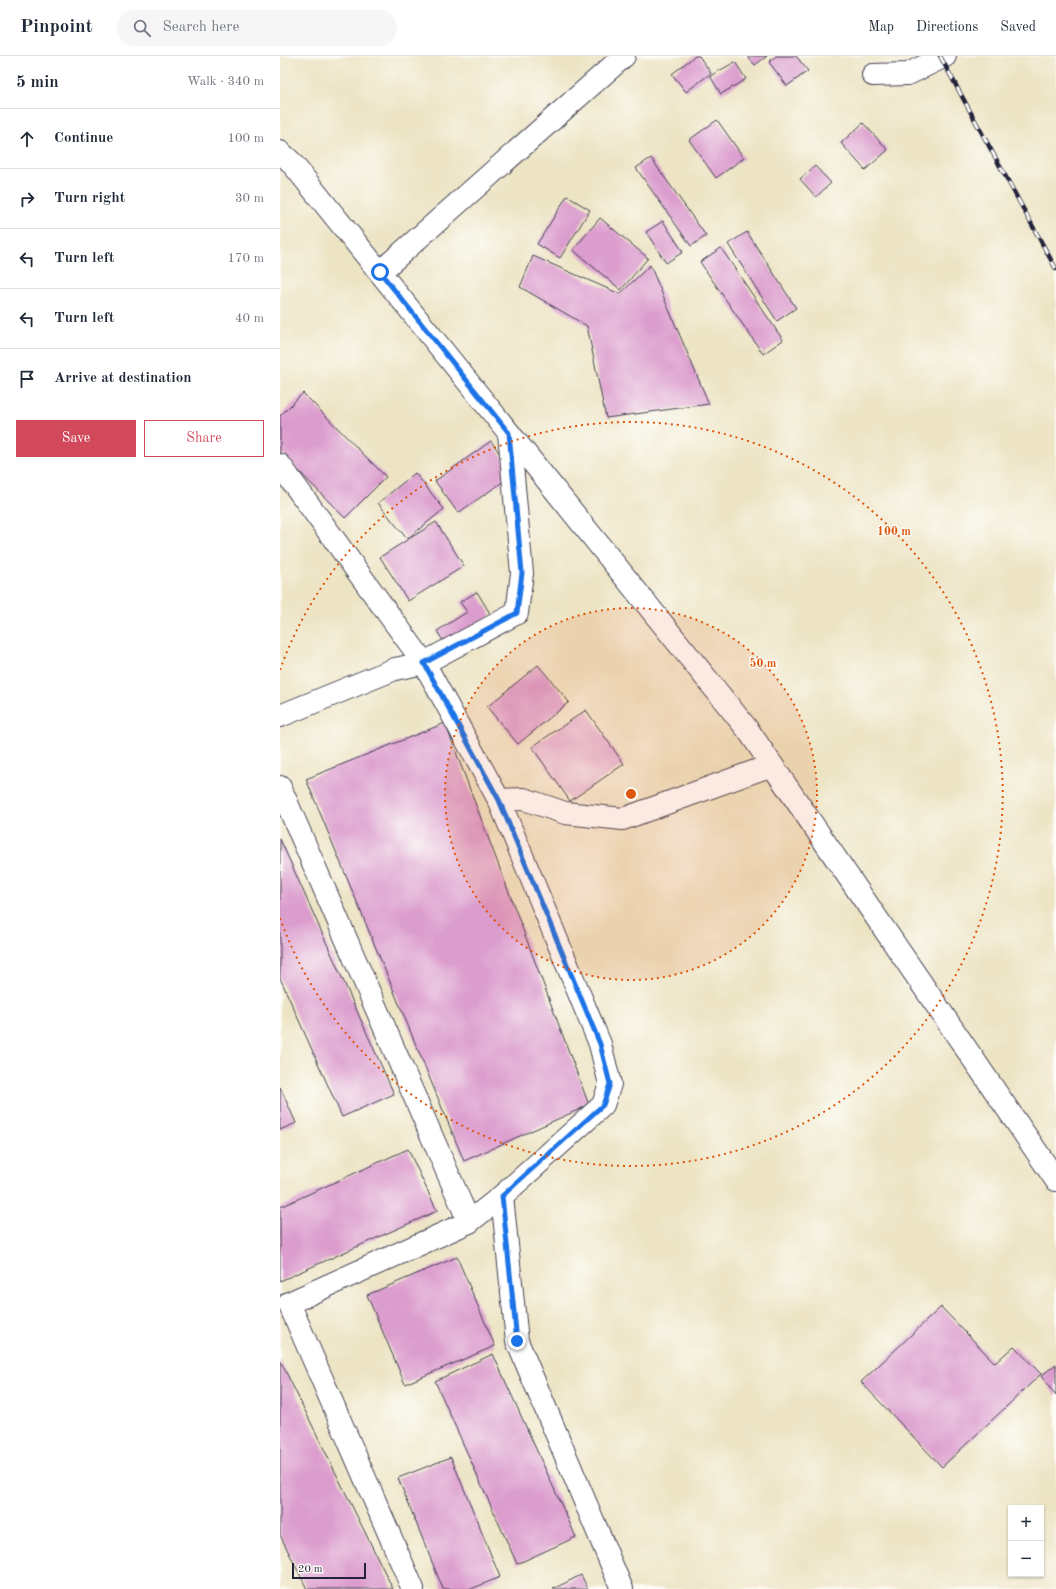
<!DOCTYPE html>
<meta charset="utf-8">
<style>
:root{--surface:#fff;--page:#f6f6f7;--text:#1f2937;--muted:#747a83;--line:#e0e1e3;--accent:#d1495b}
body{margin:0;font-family:"Old Standard TT",serif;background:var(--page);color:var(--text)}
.controls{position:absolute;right:12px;bottom:12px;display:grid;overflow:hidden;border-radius:0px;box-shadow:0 1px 3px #0004}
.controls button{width:36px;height:36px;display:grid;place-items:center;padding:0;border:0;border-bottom:1px solid var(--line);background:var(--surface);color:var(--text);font:20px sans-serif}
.scale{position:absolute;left:12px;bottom:10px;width:74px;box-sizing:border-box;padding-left:4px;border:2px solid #22223b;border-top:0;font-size:11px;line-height:14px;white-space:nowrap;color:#22223b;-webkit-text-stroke:3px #fdfcf7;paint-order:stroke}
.stop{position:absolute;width:12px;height:12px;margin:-9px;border:3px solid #1a73e8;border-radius:50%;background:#fff}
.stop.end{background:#1a73e8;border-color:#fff;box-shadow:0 1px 4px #0008}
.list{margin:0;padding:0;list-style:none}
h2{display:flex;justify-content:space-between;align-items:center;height:52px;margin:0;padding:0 16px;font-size:17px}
h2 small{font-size:13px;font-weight:400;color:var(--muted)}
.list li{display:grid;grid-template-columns:26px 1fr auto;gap:12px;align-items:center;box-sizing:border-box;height:60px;padding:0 16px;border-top:1px solid var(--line)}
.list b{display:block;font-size:15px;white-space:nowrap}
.list em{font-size:13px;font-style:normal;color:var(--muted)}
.actions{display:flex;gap:8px;padding:12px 16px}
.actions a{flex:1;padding:9px 0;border:1px solid var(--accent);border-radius:0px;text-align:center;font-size:14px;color:var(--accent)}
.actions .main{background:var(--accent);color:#fff}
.icon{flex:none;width:22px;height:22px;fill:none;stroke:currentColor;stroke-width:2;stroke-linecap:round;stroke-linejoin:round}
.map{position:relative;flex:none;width:776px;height:1533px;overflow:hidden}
header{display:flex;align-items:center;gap:24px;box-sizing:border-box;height:56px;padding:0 20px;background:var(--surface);border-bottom:1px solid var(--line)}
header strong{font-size:19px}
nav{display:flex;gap:22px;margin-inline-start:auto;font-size:14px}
.search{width:280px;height:36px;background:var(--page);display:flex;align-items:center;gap:10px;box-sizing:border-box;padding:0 14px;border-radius:22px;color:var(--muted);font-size:15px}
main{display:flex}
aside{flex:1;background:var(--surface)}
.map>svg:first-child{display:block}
.building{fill:#db9cce}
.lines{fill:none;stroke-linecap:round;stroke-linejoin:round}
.minor-casing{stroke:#403f50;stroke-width:24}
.minor{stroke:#fff;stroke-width:22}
.rail-casing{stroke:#22223b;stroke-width:4.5}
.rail{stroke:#fdfcf7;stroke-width:3;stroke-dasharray:9;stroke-linecap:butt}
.route{stroke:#1a73e8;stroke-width:5}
.ring{fill:none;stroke:#de560e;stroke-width:2;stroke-dasharray:2 4}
.centre{fill:#de560e;stroke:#fdfcf7;stroke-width:2}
.ring-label{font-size:12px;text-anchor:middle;font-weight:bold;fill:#de560e;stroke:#fdfcf7;stroke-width:3;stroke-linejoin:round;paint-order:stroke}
</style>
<header>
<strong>Pinpoint</strong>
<div class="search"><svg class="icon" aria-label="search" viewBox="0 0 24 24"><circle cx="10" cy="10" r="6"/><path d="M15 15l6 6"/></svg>Search here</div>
<nav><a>Map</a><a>Directions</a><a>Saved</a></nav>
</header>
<main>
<aside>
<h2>5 min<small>Walk · 340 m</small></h2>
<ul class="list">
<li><svg class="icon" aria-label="ahead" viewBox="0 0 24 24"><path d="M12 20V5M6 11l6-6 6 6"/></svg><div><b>Continue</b></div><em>100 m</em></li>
<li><svg class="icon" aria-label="right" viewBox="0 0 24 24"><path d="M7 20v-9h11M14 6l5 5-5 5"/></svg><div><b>Turn right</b></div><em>30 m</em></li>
<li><svg class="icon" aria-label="left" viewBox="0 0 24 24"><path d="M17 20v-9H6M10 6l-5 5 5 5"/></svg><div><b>Turn left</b></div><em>170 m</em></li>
<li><svg class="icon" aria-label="left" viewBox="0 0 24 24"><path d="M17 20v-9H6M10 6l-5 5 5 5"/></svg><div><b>Turn left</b></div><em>40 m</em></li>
<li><svg class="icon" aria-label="arrive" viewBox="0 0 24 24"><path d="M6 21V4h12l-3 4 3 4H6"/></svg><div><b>Arrive at destination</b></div></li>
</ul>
<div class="actions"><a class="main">Save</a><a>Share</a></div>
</aside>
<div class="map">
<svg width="776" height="1533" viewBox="0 0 776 1533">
<rect width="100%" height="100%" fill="#fdfcf7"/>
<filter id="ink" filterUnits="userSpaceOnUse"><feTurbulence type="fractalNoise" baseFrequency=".025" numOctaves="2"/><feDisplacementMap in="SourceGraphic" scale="8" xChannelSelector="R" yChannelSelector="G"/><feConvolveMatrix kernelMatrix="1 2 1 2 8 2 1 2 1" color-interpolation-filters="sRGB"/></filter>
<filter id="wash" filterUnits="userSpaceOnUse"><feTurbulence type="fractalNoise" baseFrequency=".012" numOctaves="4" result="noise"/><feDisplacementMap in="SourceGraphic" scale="16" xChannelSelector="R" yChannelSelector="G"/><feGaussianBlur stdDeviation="0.9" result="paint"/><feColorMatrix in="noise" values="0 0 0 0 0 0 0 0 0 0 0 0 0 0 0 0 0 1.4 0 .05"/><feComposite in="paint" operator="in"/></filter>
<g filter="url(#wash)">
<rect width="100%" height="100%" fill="#ede4c4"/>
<g id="blocks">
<!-- building -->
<g class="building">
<path d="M415 0H419L431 17 406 36 392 18Z"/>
<path d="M467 0H487L475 9Z"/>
<path d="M496 0H516L528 15 507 30 489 6Z"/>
<path d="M455 6 466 23 441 38 430 20Z"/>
<path d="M437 64 464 102 436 122 409 84Z"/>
<path d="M583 67 608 94 585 114 561 87Z"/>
<path d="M371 102 426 180 411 190 356 112Z"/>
<path d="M535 110 551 127 536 141 520 123Z"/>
<path d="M287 140 310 154 280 202 257 188Z"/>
<path d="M320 162 368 202 341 234 293 194Z"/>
<path d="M383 165 403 196 386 207 366 176Z"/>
<path d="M467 176 516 252 497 265 448 188Z"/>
<path d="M441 192 503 284 483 298 420 206Z"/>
<path d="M253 200 340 238 370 209 429 348 326 362 307 270 240 231Z"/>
<path d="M23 337 106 421 65 462 0 396V360Z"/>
<path d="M211 385 234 418 178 457 155 425Z"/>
<path d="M135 417 164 453 127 483 98 447Z"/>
<path d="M156 466 184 510 128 545 100 501Z"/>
<path d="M197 536 211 559 165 588 157 575 187 556 180 546Z"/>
<path d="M258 609 289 646 238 688 207 651Z"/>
<path d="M306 654 344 708 290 745 252 691Z"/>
<path d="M165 667 309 1049 184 1105 26 723Z"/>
<path d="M0 783 114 1038 62 1061 0 922Z"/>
<path d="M0 1031 16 1067 0 1074Z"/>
<path d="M128 1093 157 1155 0 1225V1151Z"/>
<path d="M177 1201 215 1290 125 1328 87 1239Z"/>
<path d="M661 1251 715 1307 734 1290 761 1318 662 1411 581 1326Z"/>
<path d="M213 1298 296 1481 237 1508 155 1325Z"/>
<path d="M0 1304 113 1533H27L0 1479Z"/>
<path d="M776 1308V1340L761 1320Z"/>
<path d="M171 1401 220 1521 191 1533H163L118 1422Z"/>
<path d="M301 1519 308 1533H273Z"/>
</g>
</g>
</g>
<g filter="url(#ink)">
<use href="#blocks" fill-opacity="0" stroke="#403f50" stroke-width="1"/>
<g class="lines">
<!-- minor casing -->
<g class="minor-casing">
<g id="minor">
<path d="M593 19 628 18 665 0"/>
<path d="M0 96 11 106 468 674 776 1124"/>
<path d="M100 216 344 0"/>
<path d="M0 409 144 607 219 744 320 988 330 1028 323 1049 222 1140 189 1166 9 1247 133 1533"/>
<path d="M0 660 115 613 144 607 237 557 242 517 229 377"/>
<path d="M0 731 189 1166"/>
<path d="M219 744 244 743 285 757 343 763 492 709"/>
<path d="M222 1140 237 1285 342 1533"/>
</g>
</g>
<!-- minor -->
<use href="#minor" class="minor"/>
<!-- rail casing -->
<g class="rail-casing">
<path id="rail" d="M660 0 776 213"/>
</g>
<!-- rail -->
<use href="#rail" class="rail"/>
</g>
</g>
<g class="lines" filter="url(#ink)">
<!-- route -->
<path class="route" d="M100 216 229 377 242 517 237 557 144 607 219 744 320 988 330 1028 323 1049 222 1140 237 1285"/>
</g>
<!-- distance rings -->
<circle cx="351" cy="738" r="186" fill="#de560e" fill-opacity=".12"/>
<g class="ring">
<circle cx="351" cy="738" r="186"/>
<path d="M0 614A372 372 0 1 1 0 862"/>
</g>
<circle cx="351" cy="738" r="6" class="centre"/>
<g class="ring-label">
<text x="614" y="479">100 m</text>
<text x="483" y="611">50 m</text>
</g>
</svg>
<div class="controls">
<button>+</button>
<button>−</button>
</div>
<div class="scale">20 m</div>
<div class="stop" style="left:100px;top:216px"></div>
<div class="stop end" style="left:237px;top:1285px"></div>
</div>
</main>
